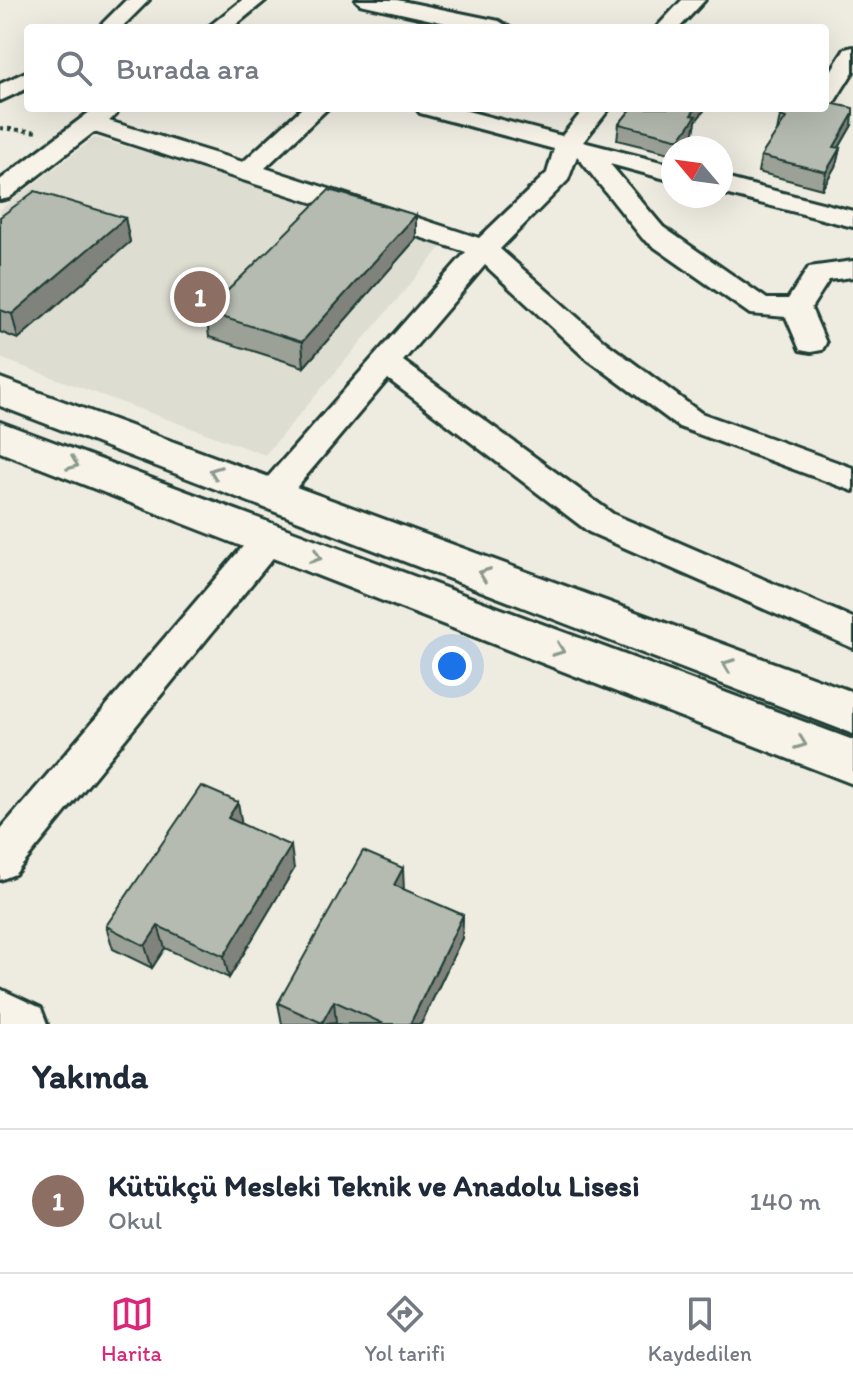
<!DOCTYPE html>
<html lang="tr">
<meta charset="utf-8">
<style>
:root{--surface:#fff;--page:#f6f6f7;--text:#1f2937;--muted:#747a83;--line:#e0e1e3;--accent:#db2777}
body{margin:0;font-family:Itim,sans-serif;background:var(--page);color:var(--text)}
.compass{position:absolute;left:661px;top:136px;width:72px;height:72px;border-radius:50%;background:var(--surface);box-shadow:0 8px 32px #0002;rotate:299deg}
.you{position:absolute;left:452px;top:666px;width:28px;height:28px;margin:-20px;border:6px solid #fff;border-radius:50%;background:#1a73e8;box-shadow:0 0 0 12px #1a73e833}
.badge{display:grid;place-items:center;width:52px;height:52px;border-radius:50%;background:var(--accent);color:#fff;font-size:26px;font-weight:700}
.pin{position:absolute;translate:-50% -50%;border:4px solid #fff;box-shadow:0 2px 8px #0006}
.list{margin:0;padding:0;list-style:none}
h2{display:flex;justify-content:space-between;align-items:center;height:104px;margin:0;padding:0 32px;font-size:34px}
h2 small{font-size:26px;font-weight:400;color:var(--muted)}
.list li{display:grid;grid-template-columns:52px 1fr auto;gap:24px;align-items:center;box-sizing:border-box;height:144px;padding:0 32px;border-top:2px solid var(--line)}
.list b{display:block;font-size:30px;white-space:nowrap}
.list p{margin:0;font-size:26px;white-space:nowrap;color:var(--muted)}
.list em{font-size:26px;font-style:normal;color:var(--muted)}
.icon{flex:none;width:44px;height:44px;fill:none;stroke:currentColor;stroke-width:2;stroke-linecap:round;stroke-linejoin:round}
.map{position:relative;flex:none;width:853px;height:1024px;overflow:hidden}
.search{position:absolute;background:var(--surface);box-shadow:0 8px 32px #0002;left:24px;right:24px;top:24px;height:88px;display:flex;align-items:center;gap:20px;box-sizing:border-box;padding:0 28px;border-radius:8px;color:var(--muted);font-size:30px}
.sheet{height:248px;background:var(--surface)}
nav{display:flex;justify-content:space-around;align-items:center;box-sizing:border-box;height:112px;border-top:2px solid var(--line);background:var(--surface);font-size:22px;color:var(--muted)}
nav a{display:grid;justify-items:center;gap:4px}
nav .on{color:var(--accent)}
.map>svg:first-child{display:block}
.built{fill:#ddddd2}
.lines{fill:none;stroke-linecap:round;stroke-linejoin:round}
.minor-casing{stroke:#1f3d34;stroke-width:6}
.major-casing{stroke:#1f3d34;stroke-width:6}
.path{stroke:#1f3d34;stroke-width:4;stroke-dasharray:4 4;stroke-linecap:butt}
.minor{fill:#f7f3e8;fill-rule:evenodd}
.major{fill:#f7f3e8;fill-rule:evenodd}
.wall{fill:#9ca197;stroke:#1f3d34;stroke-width:2}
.shaded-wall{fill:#7f837b;stroke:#1f3d34;stroke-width:2}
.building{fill:#b5bbb0;stroke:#1f3d34;stroke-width:2}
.oneway{stroke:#8b988e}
</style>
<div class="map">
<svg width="853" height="1024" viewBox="0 0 853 1024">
<rect width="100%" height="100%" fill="#eeece1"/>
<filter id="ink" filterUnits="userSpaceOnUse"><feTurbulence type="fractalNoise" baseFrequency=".0125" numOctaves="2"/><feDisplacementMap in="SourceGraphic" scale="16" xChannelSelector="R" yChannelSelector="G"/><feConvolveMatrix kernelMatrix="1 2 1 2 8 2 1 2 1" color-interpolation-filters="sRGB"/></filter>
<g filter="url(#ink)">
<!-- built -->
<path class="built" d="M94 138 451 236 265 455 0 358V210Z"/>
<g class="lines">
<!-- minor casing -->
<g class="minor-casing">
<g id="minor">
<path d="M126 0H149L121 28H98Z"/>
<path d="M242 0H266L232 28H207Z"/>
<path d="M356 0H397L499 21 510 28H468L360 4Z"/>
<path d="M682 0H705L679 28H656Z"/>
<path d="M853 47V72L833 104 825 106V80L845 49Z"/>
<path d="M28 71V88L0 101V84Z"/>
<path d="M95 108H119L116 115 109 121 243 162 302 108H328L265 168 479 238 547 173 554 149 420 113 416 108H456L562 136 585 108H610L583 142 673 165V181L610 164 663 227 767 299H788L809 267 853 261V277L829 280 811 308 826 343 822 350 811 352 800 350 786 317 750 314 643 239 577 156 568 180 500 249 604 341 701 413 853 468V491L679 427 582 355 485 265 403 361 613 514 853 618V648L589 532 388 379 284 502 272 506 260 502 255 494 260 486 466 252 94 132 9 198 0 200V180Z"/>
<path d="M721 177 853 211V227L721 193Z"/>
<path d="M269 526 281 530 286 539 281 548 15 874 0 880V830L257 530Z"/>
<path d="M0 989 41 1008 47 1024H0Z"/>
</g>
</g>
<!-- major casing -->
<g class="major-casing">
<g id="major">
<path d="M0 378 853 692V734L0 406Z"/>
<path d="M0 422 853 740V784L0 452Z"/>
</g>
</g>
<!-- path -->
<path class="path" d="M0 128 39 132"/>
<!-- minor -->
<use href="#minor" class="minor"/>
<!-- major -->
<use href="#major" class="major"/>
</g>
<!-- wall -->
<g class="wall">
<path d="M632 108H706L696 121 694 132 683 148H673V154L617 140 619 124Z"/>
<path d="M780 116 852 125 839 148H840L836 165 822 189 758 172 761 156 777 132Z"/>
<path d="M416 215V239L304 367 209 337 206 312Z"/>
<path d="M0 217 125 218 130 242 18 339 0 332Z"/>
<path d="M242 824 294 869 229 978 165 948 152 968 113 949 106 926Z"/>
<path d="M404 890 463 915 462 938 421 1024H282L278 1003Z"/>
</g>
<!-- shaded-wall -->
<g class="shaded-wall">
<path d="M696 108H706L696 121 694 132 683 148H679L680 139 691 115Z"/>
<path d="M853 114 852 125 830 163 834 147Z"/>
<path d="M840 148 836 165 822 189 826 172Z"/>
<path d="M416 215V239L304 367 302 342Z"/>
<path d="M125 218 130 242 18 339 12 314Z"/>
<path d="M238 802 242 826 228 818Z"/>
<path d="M291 846 294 869 229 978 224 956Z"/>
<path d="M403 868 404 891 394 885Z"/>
<path d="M463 915 462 938 421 1024H410Z"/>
<path d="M158 926 165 948 152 968 145 946Z"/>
<path d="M334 1001 336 1023 322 1024V1023Z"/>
</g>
<!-- building -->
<g class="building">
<path d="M825 102 853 108V114L834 147 840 148 826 172 761 156 786 118 780 116 785 108H825Z"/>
<path d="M632 108H696L691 115 696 116 680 139 619 124Z"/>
<path d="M329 190 416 215 302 342 206 312Z"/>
<path d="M35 191 125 218 12 314 0 310V217Z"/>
<path d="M201 786 238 802 228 818 291 846 224 956 158 926 145 946 106 926Z"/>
<path d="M363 851 403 868 394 885 463 915 410 1024H384L334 1001 322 1023 278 1003Z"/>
</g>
<!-- one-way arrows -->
<defs><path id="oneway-chevron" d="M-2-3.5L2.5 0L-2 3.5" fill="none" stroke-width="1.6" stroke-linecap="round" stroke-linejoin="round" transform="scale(2)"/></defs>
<g class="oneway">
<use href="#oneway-chevron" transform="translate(73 464) rotate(21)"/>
<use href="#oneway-chevron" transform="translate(215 472) rotate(-159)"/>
<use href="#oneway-chevron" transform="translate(316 557) rotate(21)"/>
<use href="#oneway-chevron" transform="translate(484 574) rotate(-159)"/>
<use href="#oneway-chevron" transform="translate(559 650) rotate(21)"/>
<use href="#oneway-chevron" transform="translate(728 665) rotate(-159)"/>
<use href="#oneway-chevron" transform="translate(801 743) rotate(21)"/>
</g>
</g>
</svg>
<svg class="compass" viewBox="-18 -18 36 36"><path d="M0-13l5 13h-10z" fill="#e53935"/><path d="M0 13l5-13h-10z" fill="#747a83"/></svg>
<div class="you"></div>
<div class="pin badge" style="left:200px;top:297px;background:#8d6e63">1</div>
<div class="search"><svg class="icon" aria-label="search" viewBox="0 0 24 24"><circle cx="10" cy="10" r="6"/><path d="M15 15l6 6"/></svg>Burada ara</div>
</div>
<section class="sheet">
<h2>Yakında<small></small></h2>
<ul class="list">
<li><span class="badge" style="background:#8d6e63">1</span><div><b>Kütükçü Mesleki Teknik ve Anadolu Lisesi</b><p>Okul</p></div><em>140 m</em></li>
</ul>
</section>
<nav>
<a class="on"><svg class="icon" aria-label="map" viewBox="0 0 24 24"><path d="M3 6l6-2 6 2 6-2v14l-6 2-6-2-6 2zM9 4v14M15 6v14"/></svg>Harita</a>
<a><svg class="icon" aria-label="directions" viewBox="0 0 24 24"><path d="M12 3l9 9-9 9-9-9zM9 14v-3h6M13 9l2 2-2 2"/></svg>Yol tarifi</a>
<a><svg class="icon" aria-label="saved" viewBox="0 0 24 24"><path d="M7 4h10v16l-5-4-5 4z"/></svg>Kaydedilen</a>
</nav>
